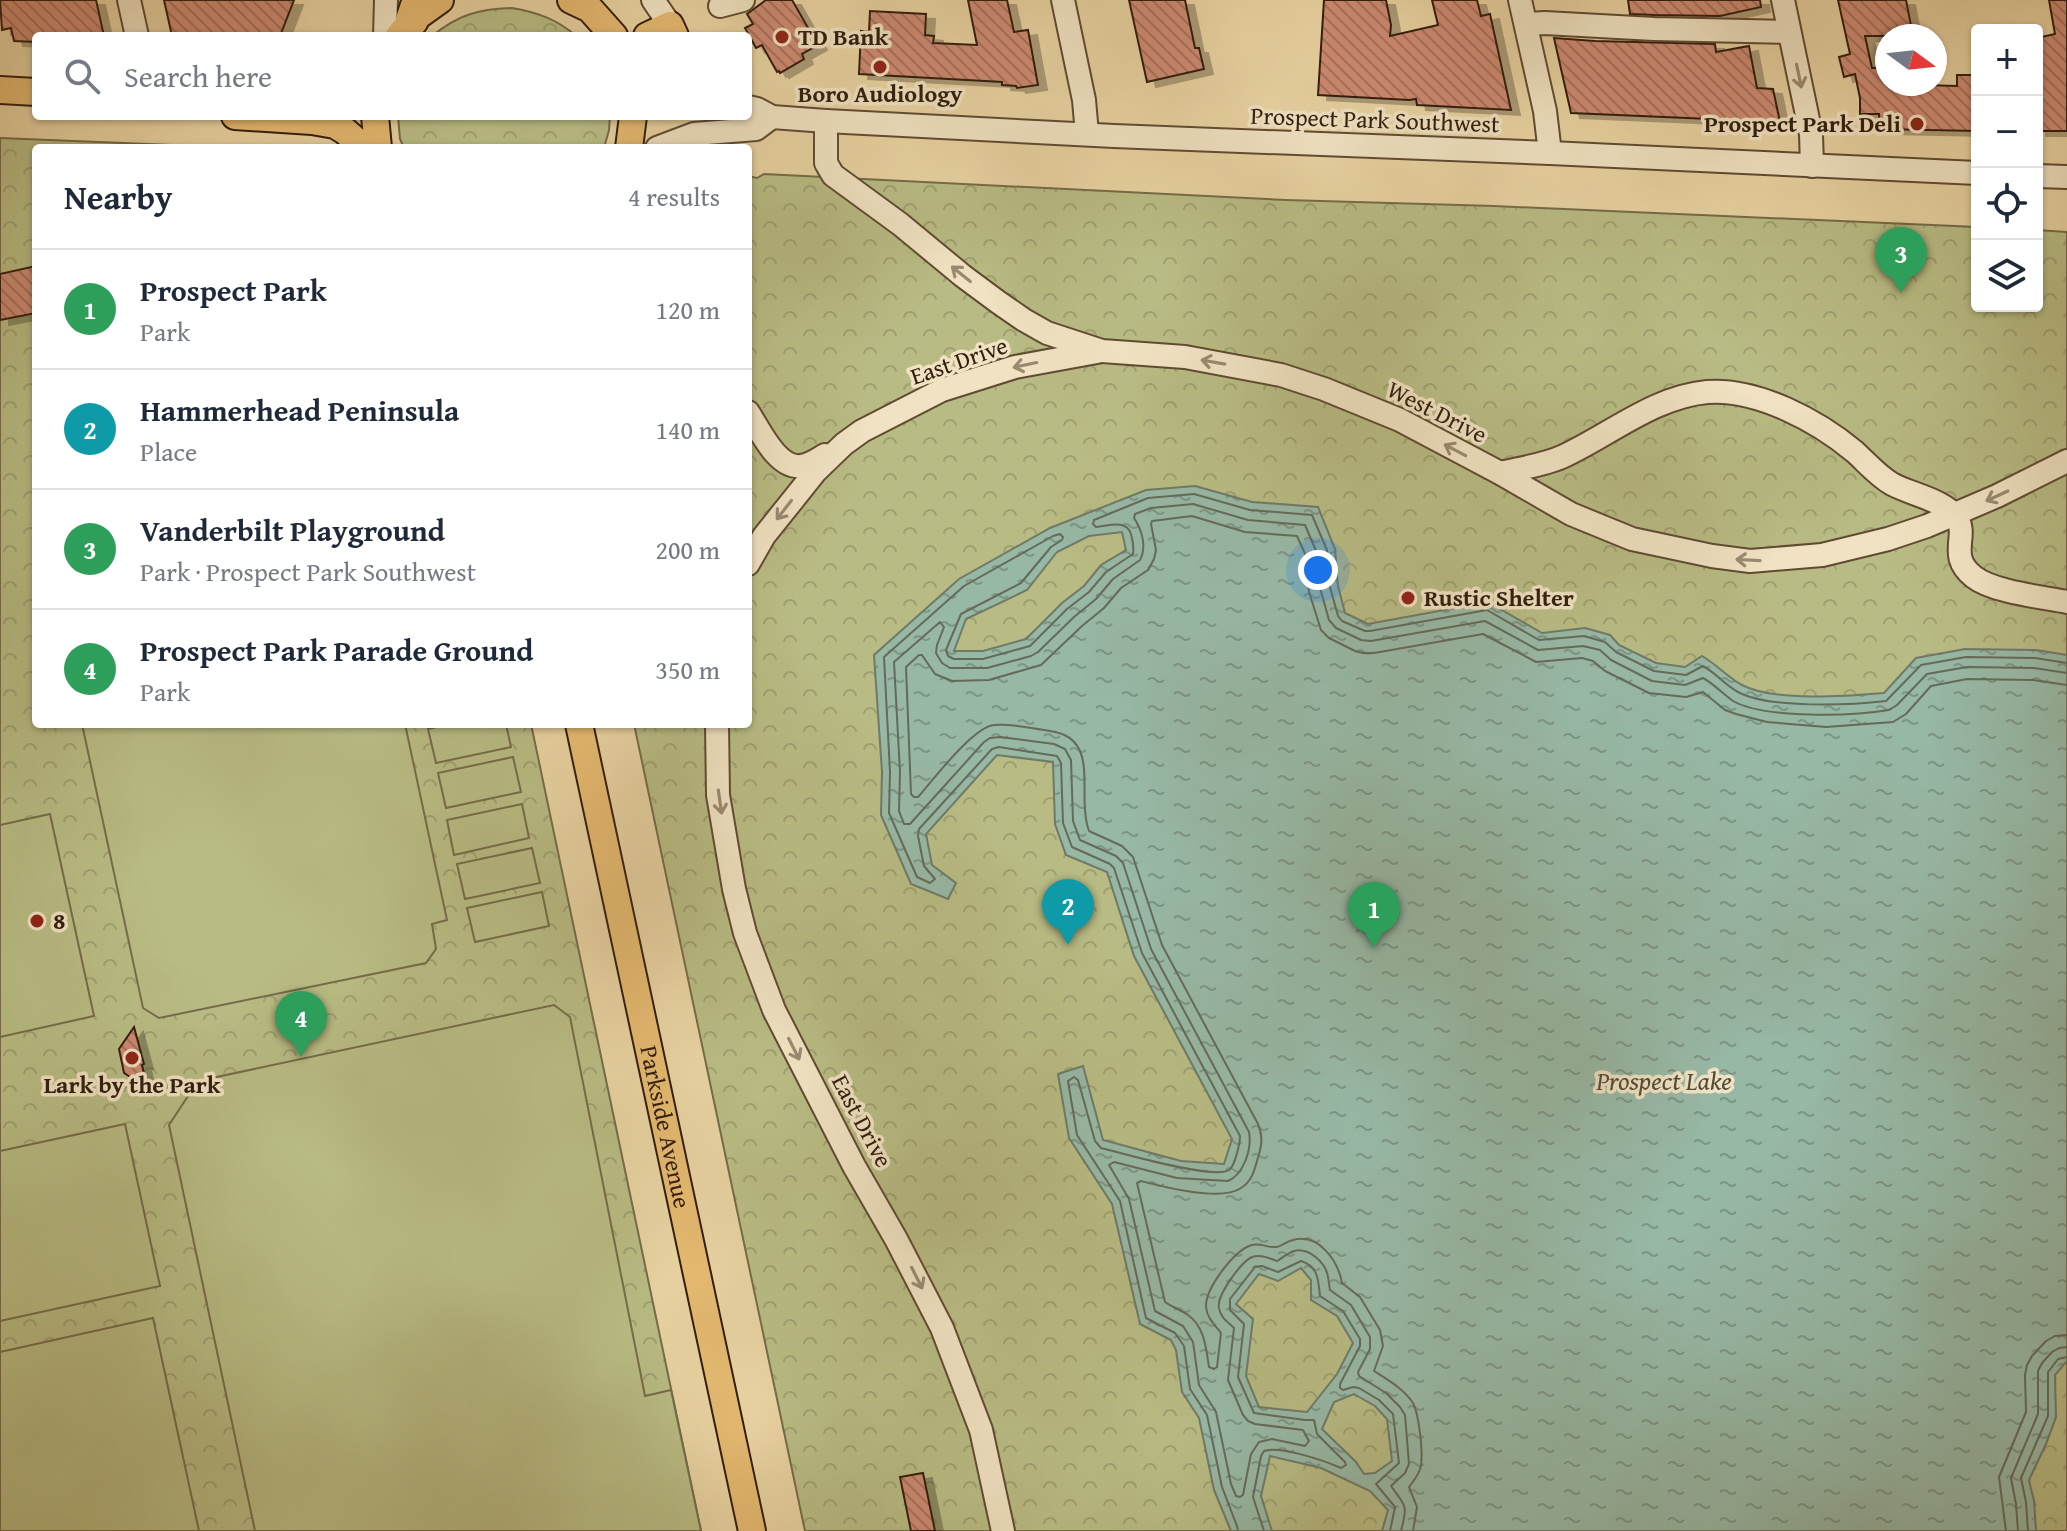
<!DOCTYPE html>
<meta charset="utf-8">
<style>
:root{--surface:#fff;--page:#f6f6f7;--text:#1f2937;--muted:#747a83;--line:#e0e1e3;--accent:#8f2418}
body{margin:0;font-family:"Gentium Book Plus",serif;background:var(--page);color:var(--text)}
.controls{position:absolute;right:24px;top:24px;display:grid;overflow:hidden;border-radius:8px;box-shadow:0 2px 6px #0004}
.controls button{width:72px;height:72px;display:grid;place-items:center;padding:0;border:0;border-bottom:2px solid var(--line);background:var(--surface);color:var(--text);font:40px sans-serif}
.compass{position:absolute;left:1875px;top:24px;width:72px;height:72px;border-radius:50%;background:var(--surface);box-shadow:0 2px 6px #0004;rotate:105deg}
.you{position:absolute;left:1318px;top:570px;width:28px;height:28px;margin:-20px;border:6px solid #fff;border-radius:50%;background:#1a73e8;box-shadow:0 0 0 12px #1a73e833}
.badge{display:grid;place-items:center;width:52px;height:52px;border-radius:50%;background:var(--accent);color:#fff;font-size:26px;font-weight:700}
.pin{position:absolute;translate:-50% -66px;filter:drop-shadow(0 2px 4px #0008)}
.pin::after{content:'';position:absolute;top:42px;width:28px;height:24px;background:inherit;clip-path:polygon(0 0,100% 0,50% 100%)}
.list{margin:0;padding:0;list-style:none}
h2{display:flex;justify-content:space-between;align-items:center;height:104px;margin:0;padding:0 32px;font-size:34px}
h2 small{font-size:26px;font-weight:400;color:var(--muted)}
.list li{display:grid;grid-template-columns:52px 1fr auto;gap:24px;align-items:center;box-sizing:border-box;height:120px;padding:0 32px;border-top:2px solid var(--line)}
.list b{display:block;font-size:30px;white-space:nowrap}
.list p{margin:0;font-size:26px;white-space:nowrap;color:var(--muted)}
.list em{font-size:26px;font-style:normal;color:var(--muted)}
.icon{flex:none;width:44px;height:44px;fill:none;stroke:currentColor;stroke-width:2;stroke-linecap:round;stroke-linejoin:round}
.map{position:relative;flex:none;width:2067px;height:1531px;overflow:hidden}
.search{position:absolute;background:var(--surface);box-shadow:0 2px 6px #0004;left:32px;top:32px;width:720px;height:88px;display:flex;align-items:center;gap:20px;box-sizing:border-box;padding:0 28px;border-radius:8px;color:var(--muted);font-size:30px}
.panel{position:absolute;background:var(--surface);box-shadow:0 2px 6px #0004;left:32px;top:144px;width:720px;height:584px;border-radius:8px}
.map>svg:first-child{display:block}
.park{fill:url(#park-crowns);stroke:#756c48;stroke-width:2}
.garden{fill:#b8bb83;stroke:#756c48;stroke-width:2}
.water{fill:url(#water-ripples);stroke:#6f7a68;stroke-width:2;fill-rule:evenodd}
.lines{fill:none;stroke-linecap:round;stroke-linejoin:round}
.shore{stroke:#646b59;stroke-width:2}
.building{fill:url(#building-back-hatch);stroke:#321e0d;stroke-width:2;filter:url(#shadow)}
.minor-casing{stroke:#604b32;stroke-width:26}
.major-casing{stroke:#321e0d;stroke-width:30}
.highway-casing{stroke:#321e0d;stroke-width:36}
.minor{stroke:#f0e2c2;stroke-width:22}
.major{stroke:#e4b970;stroke-width:26}
.highway{stroke:#e4b970;stroke-width:32}
.oneway{stroke:#9a8a71}
.poi-dot{fill:#8f2418;stroke:#f0e2c2;stroke-width:3}
.labels{text-anchor:middle;stroke-width:7;stroke-linejoin:round;paint-order:stroke}
.poi-label{font-size:24px;font-weight:bold;fill:#321e0d;stroke:#f0e2c2;text-anchor:start}
.street-label{font-size:24px;fill:#321e0d;stroke:#f0e2c2}
.water-label{font-size:26px;font-style:italic;fill:#504c3b;stroke:#f0e2c2}
</style>
<div class="map">
<svg width="2067" height="1531" viewBox="0 0 2067 1531">
<defs>
<pattern id="park-crowns" width="20" height="18" patternUnits="userSpaceOnUse" patternTransform="scale(2)"><rect width="20" height="18" fill="#b8bb83"/><path d="M2 6a3 3 0 1 1 6 0M12 15a3 3 0 1 1 6 0" fill="none" stroke="#9fa070"/></pattern>
<pattern id="water-ripples" width="26" height="14" patternUnits="userSpaceOnUse" patternTransform="scale(2)"><rect width="26" height="14" fill="#97b8a5"/><path d="M2 4q2-2 4 0t4 0M15 11q2-2 4 0t4 0" fill="none" stroke="#7c9585"/></pattern>
<pattern id="building-back-hatch" width="6" height="6" patternUnits="userSpaceOnUse" patternTransform="scale(2)"><rect width="6" height="6" fill="#cd8a72"/><path d="M-1 5l2 2M0 0l6 6M5-1l2 2" fill="none" stroke="#a7705c"/></pattern>
<filter id="shadow"><feDropShadow dx="9" dy="5" stdDeviation="0" flood-color="#0004"/></filter>
</defs>
<rect width="100%" height="100%" fill="#e8d2a1"/>
<filter id="stains"><feTurbulence type="fractalNoise" baseFrequency=".0025" numOctaves="4"/><feColorMatrix values="0 0 0 0 .2 0 0 0 0 .09 0 0 0 0 .02 0 0 0 .5 -.17"/></filter>
<radialGradient id="worn" r=".72"><stop offset=".6" stop-color="#630" stop-opacity="0"/><stop offset="1" stop-color="#630" stop-opacity=".3"/></radialGradient>
<!-- park -->
<g class="park">
<path d="M512 8C536 12 557 19 576 36H432C458 15 478 9 512 8Z"/>
<path d="M398 116H610L609 130 604 148H404L400 139Z"/>
<path d="M0 138 246 148H36V724H531L701 1531H0Z"/>
<path d="M764 174 1286 200 1494 206 1977 227V306H2037V230L2067 232V1531H805L634 724H748V176L757 178Z"/>
</g>
<!-- garden -->
<g class="garden">
<path d="M82 724H405L447 920 432 924 436 949 426 963 159 1018 143 1008Z"/>
<path d="M450 724H506L511 747 436 763 428 729Z"/>
<path d="M513 757 521 792 446 808 438 773Z"/>
<path d="M522 804 529 838 454 855 447 820Z"/>
<path d="M50 814 94 1016 0 1037V825Z"/>
<path d="M532 848 540 883 465 899 457 864Z"/>
<path d="M542 892 549 926 475 942 467 908Z"/>
<path d="M554 1005 570 1017 645 1396 671 1390 701 1531H255L169 1125 198 1081Z"/>
<path d="M125 1124 160 1286 0 1321V1151Z"/>
<path d="M153 1318 199 1531H0V1352Z"/>
</g>
<!-- water -->
<path class="water" d="M1195 486 1252 502 1318 507 1335 549 1338 586 1345 613 1368 624 1488 602 1542 633 1585 628 1610 635 1619 645 1656 663 1685 667 1702 656C1716 664 1729 678 1742 685 1774 702 1848 696 1884 693L1916 658 1965 649 2036 650 2067 655V1361L2055 1375 2056 1417 2046 1444 2029 1480 2034 1501 2036 1531H1382L1388 1510 1370 1491 1321 1468 1270 1456 1261 1496 1272 1531H1231L1214 1490 1199 1418 1182 1392 1176 1350 1171 1340 1140 1324 1112 1204 1069 1138 1058 1074 1083 1066 1103 1140 1181 1161 1224 1164 1232 1139 1134 956 1107 872 1066 855 1055 824 1053 762 997 755 926 834 932 865 956 883 948 899 911 884 881 815 882 772 874 655 959 579 1050 528 1146 490ZM1122 532 1126 550 1101 565 1084 586 1062 603 1026 639 983 651H954L966 619 1027 590 1057 552 1089 536ZM1301 1268 1311 1280V1300L1337 1316 1353 1343 1337 1374 1307 1412 1259 1407 1246 1376 1253 1319 1236 1304 1259 1274 1278 1281ZM1354 1394 1375 1406 1387 1419 1392 1461 1375 1473 1364 1474 1356 1462 1322 1429 1334 1402Z"/>
<g class="lines">
<!-- shore -->
<g class="shore">
<path d="M1238 1531 1237 1526 1222 1487 1207 1415 1190 1389 1184 1346 1175 1333 1146 1318 1120 1201 1077 1135 1068 1081 1074 1077 1078 1080 1095 1141 1101 1148C1121 1153 1214 1180 1229 1170 1235 1166 1240 1143 1240 1136L1142 953 1114 868 1110 864 1072 847 1063 823 1061 763 1057 756 999 747 992 749 919 829 918 836 924 866 935 879 930 883 917 877 889 813 890 772 884 657 964 586 1053 536 1060 534 1063 537 1062 540 1051 547 1021 583 961 614 946 650 948 656 954 659H983L1030 646 1067 609 1089 592 1106 572 1133 554C1134 547 1133 541 1131 534 1126 519 1109 526 1096 527L1093 524 1094 520 1148 498 1194 494 1250 510 1312 515 1327 550 1330 587 1338 616 1342 621 1365 631H1370L1487 610 1539 640 1584 636 1605 642 1616 652 1654 671 1686 675 1703 666C1716 673 1725 685 1738 692 1769 709 1851 705 1886 701L1921 665 1966 657 2035 658 2067 663"/>
<path d="M1264 1531 1253 1497 1261 1456 1264 1451C1279 1445 1325 1461 1341 1468L1346 1465 1345 1462 1317 1434 1314 1420H1305L1254 1413 1238 1377 1244 1324 1230 1310V1299L1255 1267 1262 1266 1278 1272 1301 1261C1319 1267 1318 1280 1320 1296L1343 1311 1360 1339V1346L1340 1384V1388L1343 1390 1353 1387 1359 1388 1379 1400 1393 1414 1399 1463 1376 1484 1395 1507 1390 1531"/>
<path d="M1401 1531C1408 1504 1406 1507 1391 1486L1405 1473 1409 1464 1405 1415 1400 1407 1386 1393 1359 1376 1358 1372 1370 1349V1337L1351 1305 1330 1290C1329 1286 1329 1281 1328 1277 1326 1263 1309 1247 1294 1251 1288 1253 1282 1258 1277 1261 1269 1258 1261 1254 1252 1257 1241 1262 1216 1296 1219 1308 1220 1317 1228 1322 1234 1328L1228 1380 1243 1415 1248 1421 1255 1424 1303 1430 1309 1441 1305 1446 1272 1439 1259 1442 1251 1454 1243 1495 1240 1497 1236 1496 1231 1484 1216 1412 1199 1385 1193 1342 1183 1326 1155 1311 1129 1199 1109 1165 1114 1162 1177 1178 1228 1181C1244 1174 1252 1149 1249 1132L1151 949 1123 863 1116 856 1080 840 1073 821 1071 760 1065 749 1054 744 1000 737 990 738 984 742 910 824H904L899 811 900 772 894 662 940 622 944 627 937 645 936 653 942 663 950 668H987L1031 656 1038 652 1074 617 1096 599 1113 579 1140 560C1147 547 1142 530 1134 518L1135 514 1151 508 1193 504 1248 520 1305 525 1317 553 1320 588 1329 620 1336 628 1361 640 1371 641 1485 621 1538 650 1583 646 1600 650 1611 660 1652 681 1685 685 1703 678C1714 684 1723 694 1733 701 1765 719 1853 716 1889 710L1897 705 1927 674 1967 667 2034 668 2067 673"/>
<path d="M1413 1531 1417 1507 1409 1487C1414 1480 1420 1474 1421 1465 1423 1452 1419 1414 1413 1403 1404 1389 1388 1380 1374 1371L1383 1346 1380 1330 1360 1297 1342 1283C1338 1261 1319 1233 1293 1240 1287 1241 1281 1247 1276 1247 1268 1248 1261 1243 1252 1245 1234 1250 1205 1289 1206 1307 1207 1318 1215 1325 1221 1333L1217 1367 1214 1369 1209 1367C1206 1349 1205 1327 1188 1315 1181 1310 1172 1307 1165 1302L1137 1183 1141 1181C1164 1187 1221 1202 1241 1188 1251 1182 1254 1172 1257 1161 1261 1148 1264 1138 1258 1124L1162 945 1133 857 1122 846 1089 831C1080 806 1089 771 1080 751 1073 735 1059 732 1044 730 1028 728 1010 723 994 725 973 727 933 780 918 797H914L911 794 906 667 919 655H922L935 674 952 681 989 680 1041 665 1082 626 1104 608 1121 588 1148 570 1154 559 1156 550 1151 524 1152 521 1192 516 1245 532 1297 536 1306 556 1309 592 1321 630 1329 638 1355 651 1363 653H1374L1483 634 1536 662 1582 658 1593 661 1605 671 1649 693 1686 697 1703 692 1725 710 1736 714 1767 722 1826 727 1893 722 1906 714 1931 686 1967 679 2033 680 2067 685"/>
<path d="M2006 1531 1999 1477 2026 1412 2025 1375 2027 1365 2032 1356 2046 1341 2055 1336 2067 1335"/>
<path d="M2018 1531 2016 1504 2011 1478 2038 1414V1371L2042 1363 2052 1352 2059 1348 2067 1347"/>
<path d="M2028 1531 2026 1502 2021 1478 2048 1416V1372L2058 1359 2067 1357"/>
</g>
</g>
<!-- building -->
<g class="building">
<path d="M0 0H96L104 36H36V42L14 41 11 28 2 30Z"/>
<path d="M164 0H294L280 36H172Z"/>
<path d="M766 0H792L818 45 802 54 804 59 780 73 779 71 777 72 762 45 756 48 745 28 753 24 747 14Z"/>
<path d="M968 0H1007L1014 32 1028 30 1038 85 1017 88 1016 86 1002 85V82L859 74 861 31 869 32 870 11 926 14 925 35 934 36 933 43 977 45Z"/>
<path d="M1129 0H1185L1195 48H1199L1204 69 1147 82Z"/>
<path d="M1324 0H1386L1391 25 1390 36 1438 25 1432 0H1477L1481 16 1490 14 1511 110 1417 105 1416 99 1409 100 1318 95Z"/>
<path d="M1628 0H1760L1761 7 1720 16 1655 15 1630 14Z"/>
<path d="M1838 0H1906L1913 36H1865L1872 68H1887V84L1957 86V75H1977V131L1879 129V114H1860V98L1855 74 1844 77 1839 57 1850 54Z"/>
<path d="M2049 0H2067V131H2037V38L2055 34Z"/>
<path d="M1554 38 1595 41 1715 44 1716 52 1749 46 1757 88 1773 89 1780 122 1571 113Z"/>
<path d="M36 266V313L0 320V274Z"/>
<path d="M134 1027 144 1064 142 1065 147 1088 124 1073 119 1049Z"/>
<path d="M923 1473 935 1531H911L900 1477Z"/>
</g>
<g class="lines">
<!-- minor casing -->
<g class="minor-casing">
<g id="minor">
<path d="M129 0 137 36"/>
<path d="M653 0 670 25"/>
<path d="M1063 0 1084 100 1087 134"/>
<path d="M1520 0 1545 111 1550 153"/>
<path d="M1783 0 1811 134 1812 166"/>
<path d="M720 6 743 0"/>
<path d="M1526 24 1545 23 1654 29 1789 32"/>
<path d="M385 36 386 0"/>
<path d="M748 107 757 109 772 117 826 121 1114 136 1550 153 1977 173"/>
<path d="M826 121V163L833 175 900 224 963 276 998 302 1024 320 1047 333 1102 351 1185 357 1281 375 1324 389 1400 420 1500 473 1571 514 1632 539 1712 556 1750 561 1822 555 1888 539 1927 526 1997 496 2067 461"/>
<path d="M657 148 694 134 756 129 772 117"/>
<path d="M2037 176 2067 177"/>
<path d="M748 412C760 430 777 469 801 466 810 465 818 459 825 455"/>
<path d="M1500 473C1521 468 1545 465 1564 456 1611 434 1654 397 1707 392 1757 388 1818 421 1855 452 1867 463 1878 476 1892 484 1910 494 1944 500 1956 517 1970 536 1946 555 1974 577 1993 592 2042 597 2067 602"/>
<path d="M748 564 764 536 816 471 844 444 862 431 942 390 1015 367 1097 352"/>
<path d="M717 724 718 795 734 889 745 933 774 1010 854 1166 896 1239 942 1328 981 1430 1003 1531"/>
</g>
</g>
<!-- major casing -->
<g class="major-casing">
<g id="major">
<path d="M571 0 590 9 614 36"/>
<path d="M399 36 412 20 440 0"/>
<path d="M647 36 670 25 675 36"/>
<path d="M0 90 36 92"/>
<path d="M235 116 312 121 335 125 345 131 364 148"/>
<path d="M375 116 378 148"/>
<path d="M629 148 633 116"/>
<path id="s1" d="M579 724 752 1531"/>
</g>
</g>
<!-- highway casing -->
<g class="highway-casing">
<path id="highway" d="M412 20 419 0"/>
</g>
<!-- minor -->
<use href="#minor" class="minor"/>
<!-- major -->
<use href="#major" class="major"/>
<!-- highway -->
<use href="#highway" class="highway"/>
</g>
<!-- one-way arrows -->
<defs><path id="oneway-shaft" d="M-6 0H5M1.5-3L5.5 0L1.5 3" fill="none" stroke-width="1.6" stroke-linecap="round" stroke-linejoin="round" transform="scale(2)"/></defs>
<g class="oneway">
<use href="#oneway-shaft" transform="translate(1799 76) rotate(78)"/>
<use href="#oneway-shaft" transform="translate(961 274) rotate(-141)"/>
<use href="#oneway-shaft" transform="translate(1213 362) rotate(-170)"/>
<use href="#oneway-shaft" transform="translate(1025 365) rotate(168)"/>
<use href="#oneway-shaft" transform="translate(1455 450) rotate(-152)"/>
<use href="#oneway-shaft" transform="translate(1997 496) rotate(155)"/>
<use href="#oneway-shaft" transform="translate(784 510) rotate(128)"/>
<use href="#oneway-shaft" transform="translate(1748 560) rotate(-177)"/>
<use href="#oneway-shaft" transform="translate(720 802) rotate(82)"/>
<use href="#oneway-shaft" transform="translate(794 1049) rotate(63)"/>
<use href="#oneway-shaft" transform="translate(917 1278) rotate(63)"/>
</g>
<!-- markers -->
<g class="poi-dot">
<circle cx="782" cy="37" r="8"/>
<circle cx="880" cy="67" r="8"/>
<circle cx="1917" cy="124" r="8"/>
<circle cx="1408" cy="598" r="8"/>
<circle cx="37" cy="921" r="8"/>
<circle cx="132" cy="1058" r="8"/>
</g>
<g class="labels">
<!-- poi labels -->
<g class="poi-label">
<text x="798" y="45">TD Bank</text>
<text x="880" y="102" text-anchor="middle">Boro Audiology</text>
<text x="1901" y="132" text-anchor="end">Prospect Park Deli</text>
<text x="1424" y="606">Rustic Shelter</text>
<text x="53" y="929">8</text>
<text x="132" y="1093" text-anchor="middle">Lark by the Park</text>
</g>
<!-- street labels -->
<g class="street-label">
<text transform="translate(1375 120) rotate(2)" y="8">Prospect Park Southwest</text>
<text transform="translate(959 361) rotate(-19)" y="8">East Drive</text>
<text transform="translate(1437 412) rotate(27)" y="8">West Drive</text>
<text transform="translate(862 1121) rotate(62)" y="8">East Drive</text>
<text dy="8" stroke="none"><textPath href="#s1" startOffset="412">Parkside Avenue</textPath></text>
</g>
<!-- water labels -->
<g class="water-label">
<text x="1664" y="1090">Prospect Lake</text>
</g>
</g>
<rect width="100%" height="100%" filter="url(#stains)"/>
<rect width="100%" height="100%" fill="url(#worn)"/>
</svg>
<div class="controls">
<button>+</button>
<button>−</button>
<button><svg class="icon" aria-label="locate" viewBox="0 0 24 24"><circle cx="12" cy="12" r="6"/><path d="M12 2v4M12 18v4M2 12h4M18 12h4"/></svg></button>
<button><svg class="icon" aria-label="layers" viewBox="0 0 24 24"><path d="M12 4l9 5-9 5-9-5zM3 14l9 5 9-5"/></svg></button>
</div>
<svg class="compass" viewBox="-18 -18 36 36"><path d="M0-13l5 13h-10z" fill="#e53935"/><path d="M0 13l5-13h-10z" fill="#747a83"/></svg>
<div class="you"></div>
<div class="pin badge" style="left:1374px;top:948px;background:#2e9e5b">1</div>
<div class="pin badge" style="left:1068px;top:945px;background:#0f9aa8">2</div>
<div class="pin badge" style="left:1901px;top:293px;background:#2e9e5b">3</div>
<div class="pin badge" style="left:301px;top:1057px;background:#2e9e5b">4</div>
<div class="search"><svg class="icon" aria-label="search" viewBox="0 0 24 24"><circle cx="10" cy="10" r="6"/><path d="M15 15l6 6"/></svg>Search here</div>
<section class="panel">
<h2>Nearby<small>4 results</small></h2>
<ul class="list">
<li><span class="badge" style="background:#2e9e5b">1</span><div><b>Prospect Park</b><p>Park</p></div><em>120 m</em></li>
<li><span class="badge" style="background:#0f9aa8">2</span><div><b>Hammerhead Peninsula</b><p>Place</p></div><em>140 m</em></li>
<li><span class="badge" style="background:#2e9e5b">3</span><div><b>Vanderbilt Playground</b><p>Park · Prospect Park Southwest</p></div><em>200 m</em></li>
<li><span class="badge" style="background:#2e9e5b">4</span><div><b>Prospect Park Parade Ground</b><p>Park</p></div><em>350 m</em></li>
</ul>
</section>
</div>
